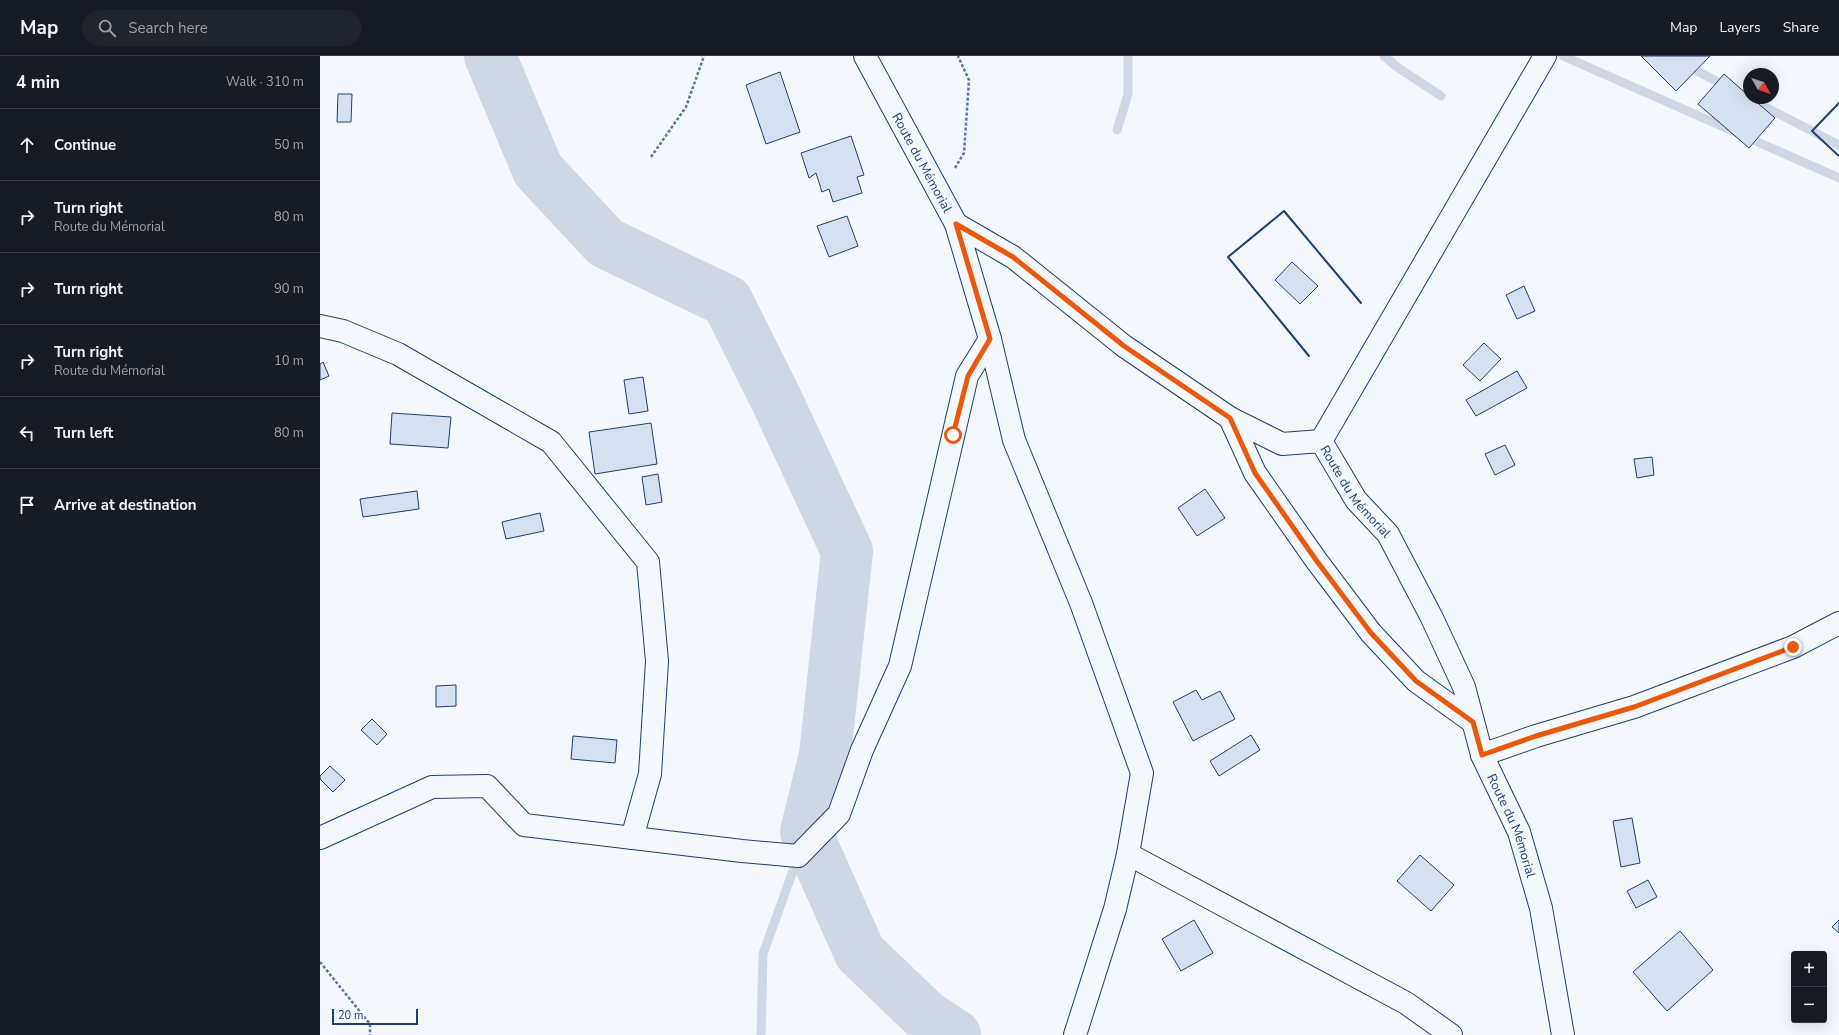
<!DOCTYPE html>
<meta charset="utf-8">
<style>
:root{--surface:#171b24;--page:#20242c;--text:#f1f3f6;--muted:#9ea1a6;--line:#363941}
body{margin:0;font-family:"Nunito Sans",sans-serif;background:var(--page);color:var(--text)}
.controls{position:absolute;right:12px;bottom:12px;display:grid;overflow:hidden;border-radius:4px;box-shadow:0 4px 16px #0002}
.controls button{width:36px;height:36px;display:grid;place-items:center;padding:0;border:0;border-bottom:1px solid var(--line);background:var(--surface);color:var(--text);font:20px sans-serif}
.compass{position:absolute;left:1423px;top:12px;width:36px;height:36px;border-radius:50%;background:var(--surface);box-shadow:0 4px 16px #0002;rotate:130deg}
.scale{position:absolute;left:12px;bottom:10px;width:86px;box-sizing:border-box;padding-left:4px;border:2px solid #1d3f73;border-top:0;font-size:11px;line-height:14px;white-space:nowrap;color:#1d3f73;-webkit-text-stroke:3px #f4f7fb;paint-order:stroke}
.stop{position:absolute;width:12px;height:12px;margin:-9px;border:3px solid #ea580c;border-radius:50%;background:#fff}
.stop.end{background:#ea580c;border-color:#fff;box-shadow:0 1px 4px #0008}
.list{margin:0;padding:0;list-style:none}
h2{display:flex;justify-content:space-between;align-items:center;height:52px;margin:0;padding:0 16px;font-size:17px}
h2 small{font-size:13px;font-weight:400;color:var(--muted)}
.list li{display:grid;grid-template-columns:26px 1fr auto;gap:12px;align-items:center;box-sizing:border-box;height:72px;padding:0 16px;border-top:1px solid var(--line)}
.list b{display:block;font-size:15px;white-space:nowrap}
.list p{margin:0;font-size:13px;white-space:nowrap;color:var(--muted)}
.list em{font-size:13px;font-style:normal;color:var(--muted)}
.icon{flex:none;width:22px;height:22px;fill:none;stroke:currentColor;stroke-width:2;stroke-linecap:round;stroke-linejoin:round}
.map{position:relative;flex:none;width:1519px;height:979px;overflow:hidden}
header{display:flex;align-items:center;gap:24px;box-sizing:border-box;height:56px;padding:0 20px;background:var(--surface);border-bottom:1px solid var(--line)}
header strong{font-size:19px}
nav{display:flex;gap:22px;margin-inline-start:auto;font-size:14px}
.search{width:280px;height:36px;background:var(--page);display:flex;align-items:center;gap:10px;box-sizing:border-box;padding:0 14px;border-radius:22px;color:var(--muted);font-size:15px}
main{display:flex}
aside{flex:1;background:var(--surface)}
.map>svg:first-child{display:block}
.lines{fill:none;stroke-linecap:round;stroke-linejoin:round}
.stream{stroke:#cfd7e4;stroke-width:9}
.river{stroke:#cfd7e4;stroke-width:52}
.building{fill:#d5e0f0;stroke:#1d3f73}
.minor-casing{stroke:#1d3f73;stroke-width:24}
.path{stroke:#5e769c;stroke-width:2.5;stroke-dasharray:3 2;stroke-linecap:butt}
.minor{stroke:#f4f7fb;stroke-width:22}
.wall{stroke:#1d3f73;stroke-width:2}
.route{stroke:#ea580c;stroke-width:5}
.labels{text-anchor:middle;stroke-width:3;stroke-linejoin:round;paint-order:stroke}
.street-label{font-size:13px;fill:#1d3f73;stroke:#f4f7fb}
</style>
<header>
<strong>Map</strong>
<div class="search"><svg class="icon" aria-label="search" viewBox="0 0 24 24"><circle cx="10" cy="10" r="6"/><path d="M15 15l6 6"/></svg>Search here</div>
<nav><a>Map</a><a>Layers</a><a>Share</a></nav>
</header>
<main>
<aside>
<h2>4 min<small>Walk · 310 m</small></h2>
<ul class="list">
<li><svg class="icon" aria-label="ahead" viewBox="0 0 24 24"><path d="M12 20V5M6 11l6-6 6 6"/></svg><div><b>Continue</b></div><em>50 m</em></li>
<li><svg class="icon" aria-label="right" viewBox="0 0 24 24"><path d="M7 20v-9h11M14 6l5 5-5 5"/></svg><div><b>Turn right</b><p>Route du Mémorial</p></div><em>80 m</em></li>
<li><svg class="icon" aria-label="right" viewBox="0 0 24 24"><path d="M7 20v-9h11M14 6l5 5-5 5"/></svg><div><b>Turn right</b></div><em>90 m</em></li>
<li><svg class="icon" aria-label="right" viewBox="0 0 24 24"><path d="M7 20v-9h11M14 6l5 5-5 5"/></svg><div><b>Turn right</b><p>Route du Mémorial</p></div><em>10 m</em></li>
<li><svg class="icon" aria-label="left" viewBox="0 0 24 24"><path d="M17 20v-9H6M10 6l-5 5 5 5"/></svg><div><b>Turn left</b></div><em>80 m</em></li>
<li><svg class="icon" aria-label="arrive" viewBox="0 0 24 24"><path d="M6 21V4h12l-3 4 3 4H6"/></svg><div><b>Arrive at destination</b></div></li>
</ul>
</aside>
<div class="map">
<svg width="1519" height="979" viewBox="0 0 1519 979">
<rect width="100%" height="100%" fill="#f4f7fb"/>
<g class="lines">
<!-- stream -->
<g class="stream">
<path d="M1064 0 1077 11 1121 40"/>
<path d="M1243 0 1519 122"/>
<path d="M1348 0 1408 31"/>
<path d="M1426 41 1519 89"/>
<path d="M797 74 808 38V0"/>
<path d="M441 979 443 898 478 801"/>
</g>
<!-- river -->
<path class="river" d="M170 0 218 114 286 187 407 245 456 343 527 495 505 699 486 776 540 897 606 960 635 979"/>
</g>
<!-- building -->
<g class="building">
<path d="M1321 0H1390L1356 35Z"/>
<path d="M460 16 480 76 446 88 426 29Z"/>
<path d="M1404 18 1429 40V42H1432L1455 62 1429 92 1378 48Z"/>
<path d="M18 38H32L31 66H17Z"/>
<path d="M531 80 544 119 537 121 542 137 513 146 509 133 502 136 496 117 489 122 481 97Z"/>
<path d="M527 160 538 190 509 201 497 170Z"/>
<path d="M972 206 998 230 980 248 955 224Z"/>
<path d="M1204 230 1215 255 1197 263 1186 239Z"/>
<path d="M1164 287 1181 303 1160 325 1143 309Z"/>
<path d="M3 306 9 320 0 324V308Z"/>
<path d="M1197 315 1207 332 1156 360 1146 344Z"/>
<path d="M323 321 328 355 309 358 304 324Z"/>
<path d="M72 357 131 361 128 392 70 388Z"/>
<path d="M331 367 337 408 275 418 269 376Z"/>
<path d="M1185 389 1195 409 1175 419 1165 398Z"/>
<path d="M1332 401 1334 419 1317 422 1314 403Z"/>
<path d="M338 418 342 446 326 449 322 421Z"/>
<path d="M885 433 905 462 877 480 858 452Z"/>
<path d="M97 435 99 453 43 461 40 443Z"/>
<path d="M220 457 224 475 186 483 182 466Z"/>
<path d="M136 629V650L116 651V630Z"/>
<path d="M876 634 882 644 900 635 915 663 873 685 853 646Z"/>
<path d="M52 663 67 678 57 689 41 674Z"/>
<path d="M931 679 940 694 899 720 890 705Z"/>
<path d="M253 680 297 684 295 707 251 703Z"/>
<path d="M10 710 25 724 13 736 0 723V720Z"/>
<path d="M1312 762 1320 807 1301 811 1293 765Z"/>
<path d="M1100 799 1134 829 1111 855 1077 825Z"/>
<path d="M1328 824 1337 841 1316 852 1307 835Z"/>
<path d="M874 864 893 897 861 915 842 883Z"/>
<path d="M1519 864V877L1512 871Z"/>
<path d="M1360 875 1393 914 1347 955 1313 916Z"/>
</g>
<g class="lines">
<!-- minor casing -->
<g class="minor-casing">
<g id="minor">
<path id="s1" d="M545 0 636 168 693 201 804 290 910 362 962 388 1001 385 1036 444 1068 478 1112 562 1144 631 1162 699 1199 776 1221 852 1243 979"/>
<path d="M636 168 670 283 694 384 761 547 822 717 808 798 795 853 755 979"/>
<path d="M0 270 23 275 78 298 231 386 328 506 337 605 330 718 312 782"/>
<path d="M910 362 935 417 996 504 1051 577 1096 625 1153 666"/>
<path d="M1001 385 1225 0"/>
<path d="M1162 699 1216 680 1314 651 1473 591 1519 567"/>
<path d="M0 782 112 731 167 730 204 769 422 795 478 800 519 758 542 694 580 610 647 320 670 283"/>
<path d="M808 798 1086 947 1131 979"/>
</g>
</g>
<!-- path -->
<g class="path">
<path d="M331 101 366 51 384 0"/>
<path d="M635 112 644 97 649 24 638 0"/>
<path d="M0 906 50 968V979"/>
</g>
<!-- minor -->
<use href="#minor" class="minor"/>
<!-- wall -->
<g class="wall">
<path d="M1519 47 1492 75 1519 100"/>
<path d="M989 300 908 201 964 155 1041 247"/>
</g>
</g>
<g class="lines">
<!-- route -->
<path class="route" d="M633 379 648 320 670 283 636 168 693 201 804 290 910 362 935 417 996 504 1051 577 1096 625 1153 666 1162 699 1216 680 1314 651 1473 591"/>
</g>
<g class="labels">
<!-- street labels -->
<g class="street-label">
<text dy="5" stroke="none"><textPath href="#s1" startOffset="121">Route du Mémorial</textPath></text>
<text dy="5" stroke="none"><textPath href="#s1" startOffset="686">Route du Mémorial</textPath></text>
<text dy="5" stroke="none"><textPath href="#s1" startOffset="1058">Route du Mémorial</textPath></text>
</g>
</g>
</svg>
<div class="controls">
<button>+</button>
<button>−</button>
</div>
<svg class="compass" viewBox="-18 -18 36 36"><path d="M0-13l5 13h-10z" fill="#e53935"/><path d="M0 13l5-13h-10z" fill="#9ea1a6"/></svg>
<div class="scale">20 m</div>
<div class="stop" style="left:633px;top:379px"></div>
<div class="stop end" style="left:1473px;top:591px"></div>
</div>
</main>
